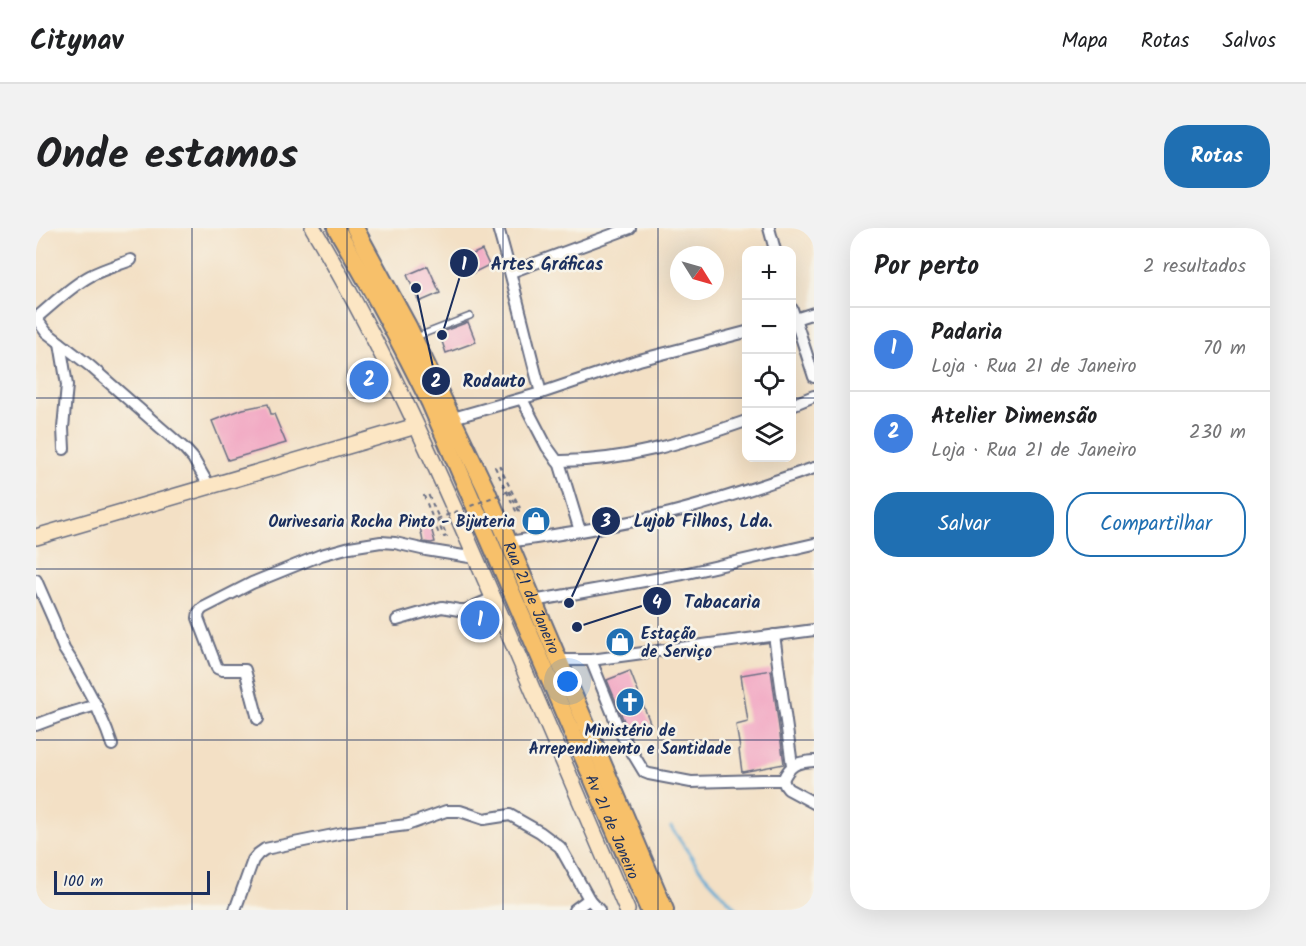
<!DOCTYPE html>
<html lang="pt">
<meta charset="utf-8">
<style>
:root{--surface:#fff;--page:#f2f2f2;--text:#202124;--muted:#757577;--line:#e0e0e0;--accent:#1f6fb2}
body{margin:0;font-family:Kalam,sans-serif;background:var(--page);color:var(--text)}
.controls{position:absolute;right:18px;top:18px;display:grid;overflow:hidden;border-radius:12px;box-shadow:0 6px 24px #0002}
.controls button{width:54px;height:54px;display:grid;place-items:center;padding:0;border:0;border-bottom:2px solid var(--line);background:var(--surface);color:var(--text);font:30px sans-serif}
.compass{position:absolute;left:634px;top:18px;width:54px;height:54px;border-radius:50%;background:var(--surface);box-shadow:0 6px 24px #0002;rotate:127deg}
.scale{position:absolute;left:18px;bottom:15px;width:156px;box-sizing:border-box;padding-left:6px;border:3px solid #1b2f5e;border-top:0;font-size:16px;line-height:21px;white-space:nowrap;color:#1b2f5e;-webkit-text-stroke:4px #f7f3e8;paint-order:stroke}
.you{position:absolute;left:532px;top:454px;width:21px;height:21px;margin:-15px;border:4px solid #fff;border-radius:50%;background:#1a73e8;box-shadow:0 0 0 9px #1a73e833}
.badge{display:grid;place-items:center;width:39px;height:39px;border-radius:50%;background:var(--accent);color:#fff;font-size:20px;font-weight:700}
.pin{position:absolute;translate:-50% -50%;border:3px solid #fff;box-shadow:0 2px 6px #0006}
.list{margin:0;padding:0;list-style:none}
h2{display:flex;justify-content:space-between;align-items:center;height:78px;margin:0;padding:0 24px;font-size:26px}
h2 small{font-size:20px;font-weight:400;color:var(--muted)}
.list li{display:grid;grid-template-columns:39px 1fr auto;gap:18px;align-items:center;box-sizing:border-box;height:84px;padding:0 24px;border-top:2px solid var(--line)}
.list b{display:block;font-size:22px;white-space:nowrap}
.list p{margin:0;font-size:20px;white-space:nowrap;color:var(--muted)}
.list em{font-size:20px;font-style:normal;color:var(--muted)}
.actions{display:flex;gap:12px;padding:18px 24px}
.actions a{flex:1;padding:14px 0;border:2px solid var(--accent);border-radius:24px;text-align:center;font-size:21px;color:var(--accent)}
.actions .main{background:var(--accent);color:#fff}
.icon{flex:none;width:33px;height:33px;fill:none;stroke:currentColor;stroke-width:2;stroke-linecap:round;stroke-linejoin:round}
.map{position:relative;flex:none;width:778px;height:682px;overflow:hidden;border-radius:24px}
header{display:flex;align-items:center;gap:36px;box-sizing:border-box;height:84px;padding:0 30px;background:var(--surface);border-bottom:2px solid var(--line)}
header strong{font-size:28px}
nav{display:flex;gap:33px;margin-inline-start:auto;font-size:21px}
.intro{display:flex;align-items:center;justify-content:space-between;box-sizing:border-box;height:144px;padding:0 36px}
h1{margin:0;font-size:42px}
.button{padding:15px 27px;border-radius:24px;background:var(--accent);color:#fff;font-size:21px;font-weight:700}
main{display:flex;gap:36px;padding:0 36px}
aside{flex:1;background:var(--surface);border-radius:24px;box-shadow:0 6px 24px #0002}
.map>svg:first-child{display:block}
.lines{fill:none;stroke-linecap:round;stroke-linejoin:round}
.stream{stroke:#5ca8d4;stroke-width:3}
.building{fill:#f2aac4}
.lane-casing{stroke:#676d82;stroke-width:8}
.street-casing{stroke:#676d82;stroke-width:14}
.secondary-casing{stroke:#676d82;stroke-width:18}
.primary-casing{stroke:#676d82;stroke-width:20}
.path{stroke:#676d82;stroke-width:2;stroke-dasharray:4.5 4.5;stroke-linecap:butt}
.lane{stroke:#fff;stroke-width:5}
.street{stroke:#fff;stroke-width:10}
.secondary{stroke:#fce6c4;stroke-width:15}
.primary{stroke:#f7c06b;stroke-width:16}
.path-bridge{stroke:#676d82;stroke-width:2;stroke-dasharray:4.5 4.5;stroke-linecap:butt}
.grid{fill:none;stroke:#1b2f5e;stroke-width:1.5;stroke-opacity:0.55}
.labels{text-anchor:middle;stroke-width:5;stroke-linejoin:round;paint-order:stroke}
.poi-label{font-size:16px;font-weight:bold;fill:#1b2f5e;stroke:#f7f3e8;text-anchor:end}
.street-label{font-size:16px;fill:#1b2f5e;stroke:#f7f3e8}
.leader{fill:none;stroke:#1b2f5e;stroke-width:2}
.callout-dot{fill:#1b2f5e;stroke:#f7f3e8;stroke-width:2}
.mark-label{font-size:18px;text-anchor:middle;font-weight:bold;fill:#fff}
.callout-label{font-size:18px;text-anchor:middle;font-weight:bold;fill:#1b2f5e;stroke:#f7f3e8;stroke-width:5;stroke-linejoin:round;paint-order:stroke}
</style>
<header>
<strong>Citynav</strong>
<nav><a>Mapa</a><a>Rotas</a><a>Salvos</a></nav>
</header>
<div class="intro"><h1>Onde estamos</h1><a class="button">Rotas</a></div>
<main>
<div class="map">
<svg width="778" height="682" viewBox="0 0 778 682">
<rect width="100%" height="100%" fill="#f7f3e8"/>
<filter id="ink" filterUnits="userSpaceOnUse"><feTurbulence type="fractalNoise" baseFrequency=".0167" numOctaves="2"/><feDisplacementMap in="SourceGraphic" scale="12" xChannelSelector="R" yChannelSelector="G"/><feConvolveMatrix kernelMatrix="1 2 1 2 8 2 1 2 1" color-interpolation-filters="sRGB"/></filter>
<filter id="wash" filterUnits="userSpaceOnUse"><feTurbulence type="fractalNoise" baseFrequency=".008" numOctaves="4" result="noise"/><feDisplacementMap in="SourceGraphic" scale="24" xChannelSelector="R" yChannelSelector="G"/><feGaussianBlur stdDeviation="1.35" result="paint"/><feColorMatrix in="noise" values="0 0 0 0 0 0 0 0 0 0 0 0 0 0 0 0 0 1.4 0 .05"/><feComposite in="paint" operator="in"/></filter>
<g filter="url(#wash)">
<rect width="100%" height="100%" fill="#f3e0c5"/>
<g class="lines">
<!-- stream -->
<path class="stream" d="M635 599 666 644 701 682"/>
</g>
<g id="blocks">
<!-- building -->
<g class="building">
<path d="M446 22 453 37 431 48 424 32Z"/>
<path d="M392 38 404 65 383 74 371 47Z"/>
<path d="M432 94 440 114 410 125 403 105Z"/>
<path d="M232 176 235 186H238L250 215 192 232 176 193 207 181Z"/>
<path d="M394 296 399 314 395 315 387 314 384 298Z"/>
<path d="M735 442 748 536 706 544 703 522 704 521 700 497 712 494 705 447Z"/>
<path d="M594 443 615 497 593 505 571 452Z"/>
</g>
</g>
</g>
<g filter="url(#ink)">
<use href="#blocks" fill-opacity="0" stroke="#676d82" stroke-width="1.5"/>
<g class="lines">
<!-- lane casing -->
<g class="lane-casing">
<path id="lane" d="M380 109 434 88"/>
</g>
<!-- street casing -->
<g class="street-casing">
<g id="street">
<path d="M462 0C478 55 490 110 505 165"/>
<path d="M733 0 739 22"/>
<path d="M475 44 594 0"/>
<path d="M756 81 778 149"/>
<path d="M0 90 10 104 54 138 149 221 157 230 173 258"/>
<path d="M0 90C18 75 34 59 54 48 67 41 82 37 95 32"/>
<path d="M756 92 778 85"/>
<path d="M24 115 31 157 27 200 28 221"/>
<path d="M486 171 511 219 524 237 544 303"/>
<path d="M756 177 778 168"/>
<path d="M417 190 505 165 603 132 710 104"/>
<path d="M521 233C586 234 650 214 710 193"/>
<path d="M472 314C526 306 581 298 634 285 683 273 730 256 778 240"/>
<path d="M0 352 18 393 23 409 28 421 39 438 60 477 71 503 76 517"/>
<path d="M497 373 647 346 778 316"/>
<path d="M361 392 406 379 423 382H430L457 370"/>
<path d="M738 407 756 537"/>
<path d="M522 432H555L778 402"/>
<path d="M555 432 584 504 608 544 613 546 655 554 726 552H747C754 536 761 534 778 533"/>
<path d="M222 491 209 442H186L181 440 162 390 163 384 167 380 216 355 285 327 314 319 345 314 359 315 390 322 440 330"/>
<path d="M0 497 24 488 60 477"/>
<path d="M747 552 749 557 752 561 778 575"/>
<path d="M199 682 217 632 222 626 229 621 307 605 371 597 410 583H424L448 591 474 587 504 604 524 619 553 671 563 682"/>
<path d="M538 682 553 671"/>
</g>
</g>
<!-- secondary casing -->
<g class="secondary-casing">
<g id="secondary">
<path d="M277 0C349 121 406 251 462 381 505 481 548 582 591 682"/>
<path d="M0 309 380 198"/>
</g>
</g>
<!-- primary casing -->
<g class="primary-casing">
<g id="primary">
<path id="s1" d="M300 0C334 57 365 116 394 175L613 682"/>
<path id="s2" d="M319 0 372 98 450 261 629 682"/>
</g>
</g>
<!-- path -->
<g class="path">
<path d="M473 263 483 283 481 285 459 239 463 237 484 280"/>
<path d="M401 291 408 309 411 308 392 266 388 268 404 309"/>
</g>
<!-- lane -->
<use href="#lane" class="lane"/>
<!-- street -->
<use href="#street" class="street"/>
<!-- secondary -->
<use href="#secondary" class="secondary"/>
<!-- primary -->
<use href="#primary" class="primary"/>
<!-- path-bridge -->
<path class="path-bridge" d="M401 291 473 263"/>
</g>
</g>
<!-- grid -->
<path class="grid" d="M156 0V682M311 0V682M467 0V682M622 0V682M0 170H710M756 170H778M0 341H778M0 512H778"/>
<!-- icons -->
<defs>
<g id="shop-disc" transform="scale(1.5)"><circle r="9.5" fill="#1f6fb2" stroke="#f7f3e8"/><path d="M-5-2.5h2.3a2.7 3.5 0 0 1 5.4 0H5L5.5 6h-11ZM-1.5-2.5h3a1.5 2.3 0 0 0-3 0Z" fill="#fff"/></g>
<g id="church-disc" transform="scale(1.5)"><circle r="9.5" fill="#1f6fb2" stroke="#f7f3e8"/><path d="M-1.2-6h2.4v3.5h3.3v2.4h-3.3V6h-2.4V-.1h-3.3v-2.4h3.3Z" fill="#fff"/></g>
</defs>
<g fill-rule="evenodd">
<use href="#shop-disc" x="500" y="293"/>
<use href="#shop-disc" x="584" y="414"/>
<use href="#church-disc" x="594" y="474"/>
</g>
<g class="labels">
<!-- poi labels -->
<g class="poi-label">
<text x="479" y="299">Ourivesaria Rocha Pinto - Bijuteria</text>
<text x="605" y="411" text-anchor="start">Estação<tspan x="605" dy="18">de Serviço</tspan></text>
<text x="594" y="508" text-anchor="middle">Ministério de<tspan x="594" dy="18">Arrependimento e Santidade</tspan></text>
</g>
<!-- street labels -->
<g class="street-label">
<text dy="6" stroke="none"><textPath href="#s2" startOffset="410">Rua 21 de Janeiro</textPath></text>
<text dy="6" stroke="none"><textPath href="#s1" startOffset="660">Av 21 de Janeiro</textPath></text>
</g>
</g>
<!-- callouts -->
<path class="leader" d="M406 107L428 35M380 60L400 153M533 375L570 293M541 399L621 373"/>
<g class="callout-dot">
<circle cx="406" cy="107" r="6"/>
<circle cx="380" cy="60" r="6"/>
<circle cx="533" cy="375" r="6"/>
<circle cx="541" cy="399" r="6"/>
<circle cx="428" cy="35" r="15"/>
<circle cx="400" cy="153" r="15"/>
<circle cx="570" cy="293" r="15"/>
<circle cx="621" cy="373" r="15"/>
</g>
<g class="mark-label">
<text x="428" y="42">1</text>
<text x="400" y="159">2</text>
<text x="570" y="299">3</text>
<text x="621" y="380">4</text>
</g>
<g class="callout-label">
<text x="511" y="42">Artes Gráficas</text>
<text x="458" y="159">Rodauto</text>
<text x="667" y="299">Lujob Filhos, Lda.</text>
<text x="686" y="380">Tabacaria</text>
</g>
</svg>
<div class="controls">
<button>+</button>
<button>−</button>
<button><svg class="icon" aria-label="locate" viewBox="0 0 24 24"><circle cx="12" cy="12" r="6"/><path d="M12 2v4M12 18v4M2 12h4M18 12h4"/></svg></button>
<button><svg class="icon" aria-label="layers" viewBox="0 0 24 24"><path d="M12 4l9 5-9 5-9-5zM3 14l9 5 9-5"/></svg></button>
</div>
<svg class="compass" viewBox="-18 -18 36 36"><path d="M0-13l5 13h-10z" fill="#e53935"/><path d="M0 13l5-13h-10z" fill="#757577"/></svg>
<div class="scale">100 m</div>
<div class="you"></div>
<div class="pin badge" style="left:444px;top:392px;background:#3f7fe0">1</div>
<div class="pin badge" style="left:333px;top:152px;background:#3f7fe0">2</div>
</div>
<aside>
<h2>Por perto<small>2 resultados</small></h2>
<ul class="list">
<li><span class="badge" style="background:#3f7fe0">1</span><div><b>Padaria</b><p>Loja · Rua 21 de Janeiro</p></div><em>70 m</em></li>
<li><span class="badge" style="background:#3f7fe0">2</span><div><b>Atelier Dimensão</b><p>Loja · Rua 21 de Janeiro</p></div><em>230 m</em></li>
</ul>
<div class="actions"><a class="main">Salvar</a><a>Compartilhar</a></div>
</aside>
</main>
